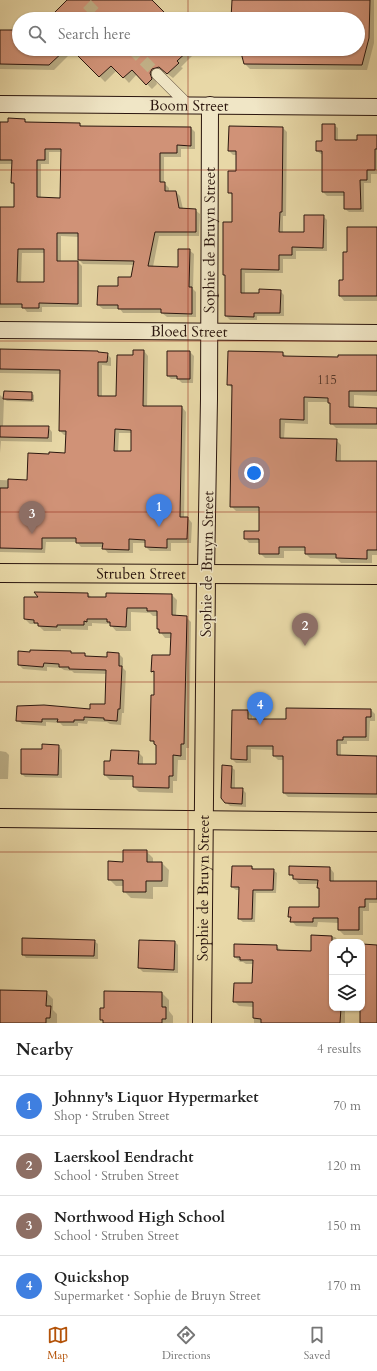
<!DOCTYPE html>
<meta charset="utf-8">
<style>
:root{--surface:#fff;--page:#f2f2f2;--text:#222;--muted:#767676;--line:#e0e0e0;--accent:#b45309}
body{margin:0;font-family:Cardo,serif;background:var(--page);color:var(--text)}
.controls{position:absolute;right:12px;bottom:12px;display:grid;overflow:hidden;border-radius:8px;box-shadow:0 1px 3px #0004}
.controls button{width:36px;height:36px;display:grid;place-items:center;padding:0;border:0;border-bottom:1px solid var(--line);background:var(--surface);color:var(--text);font:20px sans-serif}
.you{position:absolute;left:254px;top:473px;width:14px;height:14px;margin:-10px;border:3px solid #fff;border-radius:50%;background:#1a73e8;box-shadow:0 0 0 6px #1a73e833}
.badge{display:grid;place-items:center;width:26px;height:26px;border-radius:50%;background:var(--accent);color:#fff;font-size:13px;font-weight:700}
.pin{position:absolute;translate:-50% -33px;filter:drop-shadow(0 1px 2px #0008)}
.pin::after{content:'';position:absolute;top:21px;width:14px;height:12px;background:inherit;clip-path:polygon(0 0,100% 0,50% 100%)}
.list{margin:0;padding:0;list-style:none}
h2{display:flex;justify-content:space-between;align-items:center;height:52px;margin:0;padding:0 16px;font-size:17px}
h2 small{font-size:13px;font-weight:400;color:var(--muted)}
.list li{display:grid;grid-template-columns:26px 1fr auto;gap:12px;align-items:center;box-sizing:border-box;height:60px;padding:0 16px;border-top:1px solid var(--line)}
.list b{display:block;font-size:15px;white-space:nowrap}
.list p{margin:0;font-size:13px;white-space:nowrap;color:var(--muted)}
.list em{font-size:13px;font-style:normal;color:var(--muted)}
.icon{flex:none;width:22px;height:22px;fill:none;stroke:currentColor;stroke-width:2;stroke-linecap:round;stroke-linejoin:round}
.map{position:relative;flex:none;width:377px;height:1023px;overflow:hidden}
.search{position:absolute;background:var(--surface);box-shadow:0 1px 3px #0004;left:12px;right:12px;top:12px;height:44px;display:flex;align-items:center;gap:10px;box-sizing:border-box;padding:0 14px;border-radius:22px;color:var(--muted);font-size:15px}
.sheet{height:292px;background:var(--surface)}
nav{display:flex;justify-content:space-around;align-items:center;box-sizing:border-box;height:56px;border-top:1px solid var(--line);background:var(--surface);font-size:11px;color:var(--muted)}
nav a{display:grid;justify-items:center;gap:2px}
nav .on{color:var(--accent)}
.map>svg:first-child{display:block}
.shadow{fill:#0003;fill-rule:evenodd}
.building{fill:#d09277;stroke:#2b160e;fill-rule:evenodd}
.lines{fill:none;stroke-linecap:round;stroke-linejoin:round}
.street-tunnel{stroke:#c2b188;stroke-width:11;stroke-dasharray:11 5.5;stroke-linecap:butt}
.street-casing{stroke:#5a4634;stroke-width:12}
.secondary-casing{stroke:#2b160e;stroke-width:18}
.primary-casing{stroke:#2b160e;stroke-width:20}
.street{stroke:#f0e6c6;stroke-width:11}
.secondary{stroke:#f0e6c6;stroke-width:16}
.primary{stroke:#e8d8a7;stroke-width:18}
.grid{fill:none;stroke:#8f2418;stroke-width:1;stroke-opacity:0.55}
.labels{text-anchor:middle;stroke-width:3;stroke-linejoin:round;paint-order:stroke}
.number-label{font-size:13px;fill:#543528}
.street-label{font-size:15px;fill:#2b160e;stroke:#f0e6c6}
</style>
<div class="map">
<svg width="377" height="1023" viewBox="0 0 377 1023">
<rect width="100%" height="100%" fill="#e8d8a7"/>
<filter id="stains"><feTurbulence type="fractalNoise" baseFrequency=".005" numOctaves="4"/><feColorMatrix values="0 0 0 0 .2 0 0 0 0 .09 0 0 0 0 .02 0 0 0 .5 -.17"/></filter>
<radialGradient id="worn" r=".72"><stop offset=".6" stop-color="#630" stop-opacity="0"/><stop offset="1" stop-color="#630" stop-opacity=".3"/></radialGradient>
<!-- shadow -->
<g class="shadow">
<path d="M233 0H374V43L367 70 250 69 245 64 241 49H358V19H232Z"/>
<path d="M0 31H19V49H199L181 67 183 68 173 78 165 72 157 73 155 78 157 84 152 89 137 74 129 83 117 70 105 82 74 50 54 70 0 69Z"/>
<path d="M24 120 28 123 79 124 83 127 191 128 195 132V149H181V157H164V183L169 188V192H176L180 196 183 209 195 210 200 214 199 236H159L153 267 179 268 189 250 194 254 193 289 196 292V317H167L162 313H123L120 309H103L98 305 132 278 134 265 83 264 79 260V237L61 236V262H78L82 266V307H42V312H27L24 308H0V208H15V185L12 182 13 164H0V123H9ZM49 152H62L61 199 41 198V164H49ZM22 253H45V283H21Z"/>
<path d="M334 125 338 128V141H358L377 136V174H371V183H364V212H349L345 209V196H327L323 192V154H321L317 151Z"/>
<path d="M283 128 287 132 286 216H283V233H305L323 216 327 220V251H296V259H283V273H245V294H260L280 291 284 295V316H257V320H230L226 316V277L224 275 233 223V196L229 192 237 172V155H233L229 151Z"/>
<path d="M377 228V301H344L340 296V281H344L348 253Z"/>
<path d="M0 350 107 354 111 358V366L102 365V397H117L134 356 144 351 148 356 147 407H182L186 412 184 518H188L192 523 191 543H171V551H150L146 547V543H133V553H108L103 547H81L77 542H46L45 553 0 552V480L28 481 50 455 66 454V435H64L60 431V374L0 373ZM119 433H132V452H118Z"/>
<path d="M190 352 194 356 193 383H182L178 379H171L168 376Z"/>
<path d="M283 353 287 357 339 358 377 356V396L354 395V408L377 409V429L336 428 331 423V405L329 402H308V424L285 423 284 439 336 440 341 445V462H377V555H372V563H341L337 559 310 558 306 554V551H284V558H265L260 553V543H249L245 538 260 532V511H236L231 506 233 389 228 384Z"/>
<path d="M31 393 34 395V402L7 401 4 399Z"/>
<path d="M0 395 4 399 3 427H48L52 432V442L1 441 0 453Z"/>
<path d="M88 594 92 598 172 595 177 600 176 616 186 617 191 622 189 748H186V760H178L177 781H173V793L139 792 134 787V780H110L105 775 111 762 138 752 143 757V765L157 766V746L151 740 155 674 152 671 171 656 172 638H165L158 629V616H153L150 613 131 612V631H116L110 624 92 623V626H88V630L61 629V631H44L37 624H30L25 619Z"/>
<path d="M70 652 72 654H85L87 657 108 658 119 654 123 658V668L126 671 124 713H122L121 725 110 724 107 722 88 721 87 724 78 723V726H63L60 723 46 722V726L22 724 18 720 91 710 106 705 107 674 74 673 72 671 64 670 61 668 47 667V671L23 669 19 665Z"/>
<path d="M371 710 375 714V721H370L369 741H347V744H341V756L377 757V798L288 797 284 793V760H278L274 756V750L251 749V763H236L232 759 247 711 252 716V720H287Z"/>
<path d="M59 746 62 750V778L25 777 22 774Z"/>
<path d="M0 751 6 752 9 755 8 779H0Z"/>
<path d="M231 767 235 770V789H242L246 793V807L230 806 222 798Z"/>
<path d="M146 851 153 858V863H162L169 870 168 887H153V899L131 898 124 891V886H116L109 879 124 863Z"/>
<path d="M252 867 255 870H273L277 873 276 893H256L255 922H243L239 919 240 890H236L232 887Z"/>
<path d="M330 868 334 873V882H377V903H369V911H363V935H344L339 930V923L318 922 317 927 296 926 292 921V919L289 917 320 908V889L319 884H299L290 874Z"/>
<path d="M312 936 335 937 340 942H332V1008H345V1023H254V1007L239 1006 234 1001 253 984 254 964H246L243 962H240L235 957 276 946 282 951 312 952Z"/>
<path d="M94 941 98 944V959L26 958 23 954Z"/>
<path d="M175 942 178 945V973L143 972 139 968Z"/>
<path d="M0 991 46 992 53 999V1010L57 1014V1023H0Z"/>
<path d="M162 993 169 1000V1011L173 1016V1023H104L101 1019Z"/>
</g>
<!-- building -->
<g class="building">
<path d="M67 0H152L171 19H48Z"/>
<path d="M232 0H370L369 38 362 65 244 64 240 49H358V19H231Z"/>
<path d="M0 30H19V49H66L49 65 0 64Z"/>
<path d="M71 49H190L177 61 179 63 167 74 159 67 152 69 150 73 152 79 146 85 132 70 123 78 111 66 99 77Z"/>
<path d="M8 118 25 119V122L80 123V126L191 127V146L177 145V153H160V182H165V191H176L179 208 196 209V232H155L148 266 178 267V249H190L189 287H192V314L161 313V309H118V305H97L98 286H118V277H131L134 261 78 260V233H57V261H78V304L39 303V308H22V304H0V207H14V183H11L12 160H0V122H8ZM45 149H61L60 198 37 197V160H45ZM18 249H44V282H17Z"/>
<path d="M322 124H335V140H357V135H377V149H375V170H367V180H360L361 209H344V192H322V151H316V141H322Z"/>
<path d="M229 126 283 127 282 212H280L279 232H304V215H324L323 248 292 247V255H279V270L241 269V293H259V289L281 290 280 313H254V317L225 316V275H223V222H232V193H228V171H236V151H228Z"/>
<path d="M347 227H377V296H339V280H343V252H347Z"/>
<path d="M0 349 98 351V352L108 353 107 362H98V396H116L117 355H133V350H144L143 406H182L180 517H188L187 539H167V548L145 547V540L129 539V550L102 549 103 543H76V538H42V549L0 548V488H8V479L27 480 28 453 49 454V452L65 453 66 431H59L60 370 0 369ZM115 429 131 430V451H114Z"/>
<path d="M167 351H190V379H177V376H167Z"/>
<path d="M228 351 283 352V356L338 357V355H377V391H349V407L377 408V424H330V403H328V398L304 397V420L280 419V438L337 439 336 461H377V550H367V559L336 558V554H305V547H279V554H259V539H244V531H259V507H230L232 385H227Z"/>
<path d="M4 391 32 392V400L3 399Z"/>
<path d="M0 426H49L48 438 0 437Z"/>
<path d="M34 592 88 593V597H106V593L172 594V615L187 616 184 744H181V756L173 755V776H169V788L133 787V776L104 775V761H110L111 750 139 751 138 764H156V745L154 744V741H150L151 695H154V671L151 672 152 655H170L171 633H159V629H157V611H147V608H127L126 627 110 626V622H107V619H87V622L84 621V625H57V627L38 626V623H34V620L24 619V597H38Z"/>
<path d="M30 650 71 651V653H85V656L107 657V652L119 653V666H122L120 709H118L117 721 104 720V718L84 717V720H74V722H57L58 719H42V722L16 721 17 706 44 705 90 709V704H105L106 670 69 669V667H59V664L44 663 43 667 18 665V651L30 652Z"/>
<path d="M286 708 371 709V717H366V737H343V740H337V755L377 756V794L283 793V756H273V746H247V760L231 759 232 710H248V719H286Z"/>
<path d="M42 744 59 745 58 775 21 774V749H42Z"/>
<path d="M222 765 232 766 231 788H243L242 804 225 803 221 798Z"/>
<path d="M123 850H147V862H162V881H146V892H123V880H108V861L123 862Z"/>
<path d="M232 866H252V869H274L273 890H253L252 919H238L239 887H231Z"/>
<path d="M289 866 330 867V881H377V899H365V907H359V930H338V918H313V922H290L291 917H288L289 907H319V888H317L318 880 293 879V875H289Z"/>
<path d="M311 935 332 936V1008H341L340 1023H261V1019L253 1018V1002H233L234 983H252L253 960H240V957H234V944L277 945V950L311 951Z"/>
<path d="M22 938 95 940 94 956 22 955Z"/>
<path d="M139 940 175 941 174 970 138 968Z"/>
<path d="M362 944 377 945V1023H360V1008H362Z"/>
<path d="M0 990 47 991 46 1006H51L50 1018H46V1023H0Z"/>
<path d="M104 991 162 992V1007H166V1019H162V1023H103V1020H100V1008H104Z"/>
</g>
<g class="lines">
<!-- street-tunnel -->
<g class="street-tunnel">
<path d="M87 4 102 19"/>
<path d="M132 49 157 74"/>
</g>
<!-- street casing -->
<g class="street-casing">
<path id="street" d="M157 74 188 105"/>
</g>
<!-- secondary casing -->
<g class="secondary-casing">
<g id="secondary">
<path id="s1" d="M0 104 377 107"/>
<path id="s2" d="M0 330 377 333"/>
<path id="s3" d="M206 574 209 399 210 105"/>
</g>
</g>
<!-- primary casing -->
<g class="primary-casing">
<g id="primary">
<path id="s4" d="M0 573 377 575"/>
<path d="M0 818 377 822"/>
<path id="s5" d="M202 1023 206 574"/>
</g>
</g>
<!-- street -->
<use href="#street" class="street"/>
<!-- secondary -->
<use href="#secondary" class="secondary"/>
<!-- primary -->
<use href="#primary" class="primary"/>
</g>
<!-- grid -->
<path class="grid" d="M188 0V19M188 49V1023M0 170H377M0 341H377M0 512H377M0 682H377M0 852H377"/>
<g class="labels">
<!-- number labels -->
<g class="number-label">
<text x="327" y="384">115</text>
</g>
<!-- street labels -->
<g class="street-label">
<text dy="5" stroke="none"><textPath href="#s1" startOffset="189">Boom Street</textPath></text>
<text dy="5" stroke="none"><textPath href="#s3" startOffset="334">Sophie de Bruyn Street</textPath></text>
<text dy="5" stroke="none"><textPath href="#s2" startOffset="189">Bloed Street</textPath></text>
<text transform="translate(207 564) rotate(-89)" y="5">Sophie de Bruyn Street</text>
<text dy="5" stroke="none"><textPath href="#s4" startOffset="141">Struben Street</textPath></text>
<text dy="5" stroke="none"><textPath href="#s5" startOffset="135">Sophie de Bruyn Street</textPath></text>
</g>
</g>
<rect width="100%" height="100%" filter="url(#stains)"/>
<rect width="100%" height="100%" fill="url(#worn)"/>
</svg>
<div class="controls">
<button><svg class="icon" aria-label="locate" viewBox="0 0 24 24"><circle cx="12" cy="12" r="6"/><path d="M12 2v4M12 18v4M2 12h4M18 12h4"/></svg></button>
<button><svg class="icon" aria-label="layers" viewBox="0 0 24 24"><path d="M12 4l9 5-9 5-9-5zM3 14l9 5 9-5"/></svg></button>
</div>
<div class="you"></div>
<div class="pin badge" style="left:159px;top:527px;background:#3f7fe0">1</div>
<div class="pin badge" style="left:305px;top:646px;background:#8d6e63">2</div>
<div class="pin badge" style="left:32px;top:534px;background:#8d6e63">3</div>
<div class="pin badge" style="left:260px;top:725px;background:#3f7fe0">4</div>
<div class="search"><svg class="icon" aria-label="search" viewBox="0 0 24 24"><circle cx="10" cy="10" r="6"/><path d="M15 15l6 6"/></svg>Search here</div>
</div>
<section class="sheet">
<h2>Nearby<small>4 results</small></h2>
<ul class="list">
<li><span class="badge" style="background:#3f7fe0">1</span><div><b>Johnny's Liquor Hypermarket</b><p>Shop · Struben Street</p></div><em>70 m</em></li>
<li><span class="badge" style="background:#8d6e63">2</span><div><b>Laerskool Eendracht</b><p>School · Struben Street</p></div><em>120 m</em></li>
<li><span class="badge" style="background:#8d6e63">3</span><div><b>Northwood High School</b><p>School · Struben Street</p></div><em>150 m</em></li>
<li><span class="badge" style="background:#3f7fe0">4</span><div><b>Quickshop</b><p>Supermarket · Sophie de Bruyn Street</p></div><em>170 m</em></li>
</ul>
</section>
<nav>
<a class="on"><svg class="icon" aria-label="map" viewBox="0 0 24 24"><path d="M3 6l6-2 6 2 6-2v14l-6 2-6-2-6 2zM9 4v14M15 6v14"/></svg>Map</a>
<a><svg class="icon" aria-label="directions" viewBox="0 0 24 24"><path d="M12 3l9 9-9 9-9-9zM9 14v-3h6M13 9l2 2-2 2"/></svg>Directions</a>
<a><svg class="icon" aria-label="saved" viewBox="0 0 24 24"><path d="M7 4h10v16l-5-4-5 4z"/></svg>Saved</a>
</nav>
